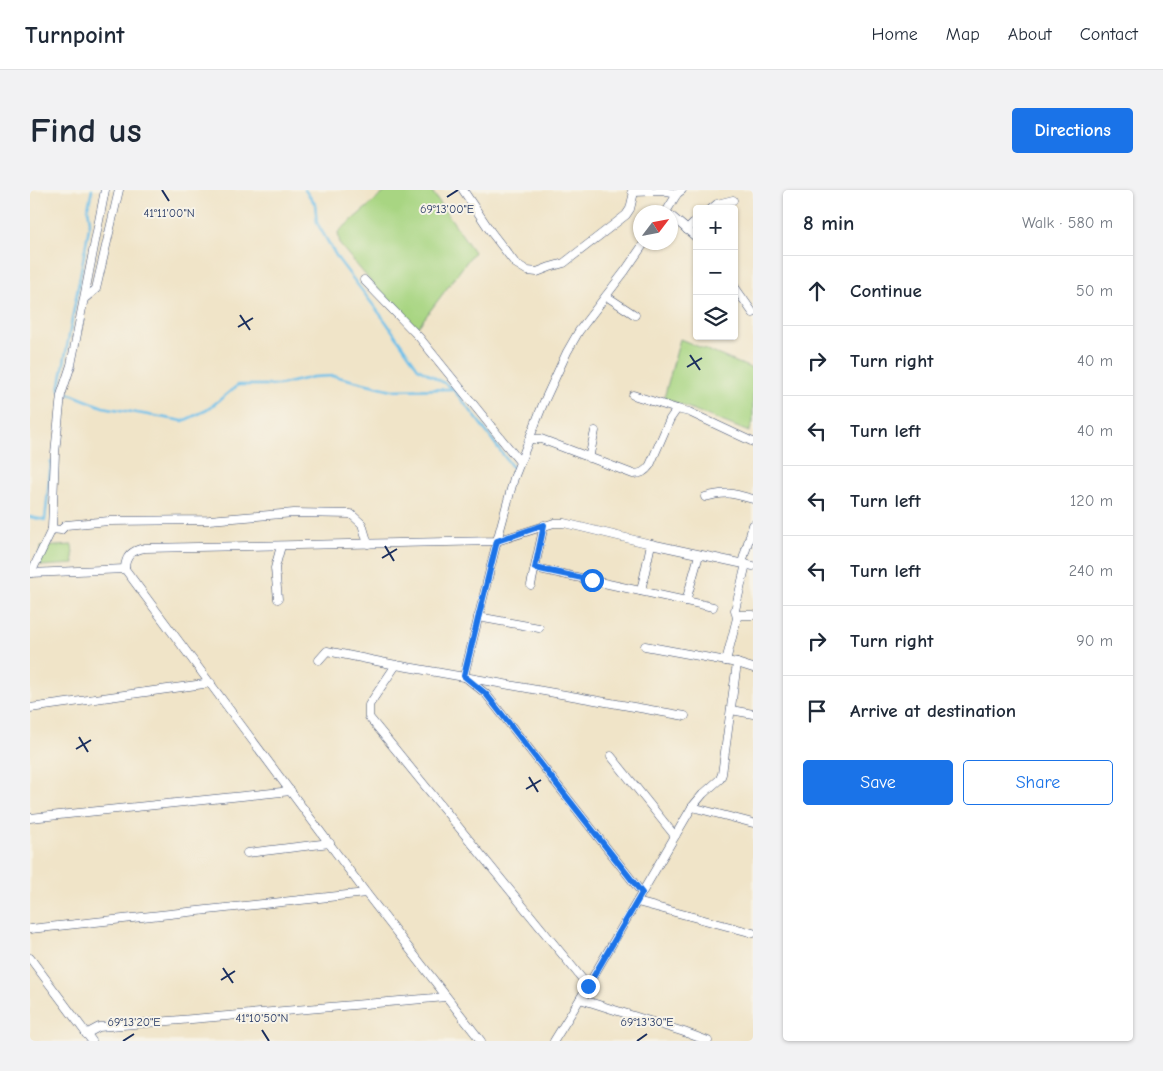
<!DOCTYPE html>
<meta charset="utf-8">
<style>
:root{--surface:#fff;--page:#f2f2f3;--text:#1f2937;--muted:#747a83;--line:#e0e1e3;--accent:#1a73e8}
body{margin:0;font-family:"Comic Neue",sans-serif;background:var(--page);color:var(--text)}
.controls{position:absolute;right:15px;top:15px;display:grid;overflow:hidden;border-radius:5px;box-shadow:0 1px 4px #0004}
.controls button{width:45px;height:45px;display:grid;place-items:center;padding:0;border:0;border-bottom:1px solid var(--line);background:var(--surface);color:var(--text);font:25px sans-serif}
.compass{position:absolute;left:603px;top:15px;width:45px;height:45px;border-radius:50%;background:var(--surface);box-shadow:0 1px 4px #0004;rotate:58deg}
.stop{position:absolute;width:15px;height:15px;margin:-11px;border:4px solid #1a73e8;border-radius:50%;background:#fff}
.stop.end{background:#1a73e8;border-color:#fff;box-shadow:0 1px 5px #0008}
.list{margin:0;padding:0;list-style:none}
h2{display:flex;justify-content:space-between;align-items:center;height:65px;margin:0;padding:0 20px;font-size:21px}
h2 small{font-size:16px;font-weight:400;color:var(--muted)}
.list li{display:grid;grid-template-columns:32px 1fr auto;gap:15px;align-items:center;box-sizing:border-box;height:70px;padding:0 20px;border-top:1px solid var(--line)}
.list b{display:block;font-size:19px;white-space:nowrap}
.list em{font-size:16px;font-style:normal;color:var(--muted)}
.actions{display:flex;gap:10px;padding:15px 20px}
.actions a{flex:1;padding:11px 0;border:1px solid var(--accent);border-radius:5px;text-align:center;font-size:18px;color:var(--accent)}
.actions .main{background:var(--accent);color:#fff}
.icon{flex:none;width:28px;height:28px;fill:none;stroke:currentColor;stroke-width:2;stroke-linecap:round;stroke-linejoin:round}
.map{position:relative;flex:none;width:723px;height:851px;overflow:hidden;border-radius:5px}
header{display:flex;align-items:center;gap:30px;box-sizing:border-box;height:70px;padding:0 25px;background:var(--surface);border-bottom:1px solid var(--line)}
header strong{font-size:24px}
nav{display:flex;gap:28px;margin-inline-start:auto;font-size:18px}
.intro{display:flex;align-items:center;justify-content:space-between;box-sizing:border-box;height:120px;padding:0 30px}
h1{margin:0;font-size:35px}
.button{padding:12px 22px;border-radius:5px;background:var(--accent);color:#fff;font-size:18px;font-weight:700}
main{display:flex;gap:30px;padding:0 30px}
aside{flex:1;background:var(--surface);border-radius:5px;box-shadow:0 1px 4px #0004}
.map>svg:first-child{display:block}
.green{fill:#a8d582;stroke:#628270}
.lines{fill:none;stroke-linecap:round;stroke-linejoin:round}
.stream{stroke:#6ec0ea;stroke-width:2.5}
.minor-casing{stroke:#3b4a6e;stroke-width:9}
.minor{stroke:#fff;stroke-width:8}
.route{stroke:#1a73e8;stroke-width:6}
.ticks{fill:none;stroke:#1b2f5e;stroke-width:2}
.ticks-label{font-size:12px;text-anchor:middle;fill:#1b2f5e;stroke:#f7f3e8;stroke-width:4;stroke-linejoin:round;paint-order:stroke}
</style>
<header>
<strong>Turnpoint</strong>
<nav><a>Home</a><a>Map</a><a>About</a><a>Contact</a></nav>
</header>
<div class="intro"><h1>Find us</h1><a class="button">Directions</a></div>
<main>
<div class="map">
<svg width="723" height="851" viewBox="0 0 723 851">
<rect width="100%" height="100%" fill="#f7f3e8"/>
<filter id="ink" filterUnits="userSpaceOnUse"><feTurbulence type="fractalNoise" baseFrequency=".02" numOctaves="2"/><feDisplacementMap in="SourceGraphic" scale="10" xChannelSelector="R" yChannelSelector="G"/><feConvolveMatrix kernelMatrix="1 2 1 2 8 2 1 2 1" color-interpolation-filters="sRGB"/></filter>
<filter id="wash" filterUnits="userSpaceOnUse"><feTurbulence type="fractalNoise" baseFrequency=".0096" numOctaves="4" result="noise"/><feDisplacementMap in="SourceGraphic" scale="20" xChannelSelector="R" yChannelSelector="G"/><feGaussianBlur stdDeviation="1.12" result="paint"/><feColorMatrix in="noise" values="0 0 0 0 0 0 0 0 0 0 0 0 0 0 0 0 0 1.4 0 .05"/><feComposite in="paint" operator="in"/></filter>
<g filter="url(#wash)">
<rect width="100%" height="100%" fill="#f0e4c8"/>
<!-- green -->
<g class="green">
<path d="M357 0H401L444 62 388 137 364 119 310 55 308 42Z"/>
<path d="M650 149 723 179V233L719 242 634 208Z"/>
<path d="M42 355 44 374 11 376 10 357Z"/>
</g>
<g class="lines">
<!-- stream -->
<g class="stream">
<path d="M275 0 285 14 287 33 308 69 356 132 388 178 421 197 444 225 485 281"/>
<path d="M29 200 60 32 58 18 62 0"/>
<path d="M35 202 73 217 153 231 177 220 208 195H249L283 187 304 186 362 200 423 199"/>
<path d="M0 327 15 330 21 272"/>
</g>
</g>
</g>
<g filter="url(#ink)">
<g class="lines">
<!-- minor casing -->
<g class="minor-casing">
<g id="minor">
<path d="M433 0 461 42 485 73 498 81 507 82 520 77 534 73 596 25 600 19 604 2"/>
<path d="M602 1 604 2 632 1 647 4"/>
<path d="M681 19 687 14 703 10"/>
<path d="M636 22 647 4 652 0"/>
<path d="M640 25 667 48"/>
<path d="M657 40 667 30"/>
<path d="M334 90 389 147 490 272"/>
<path d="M704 96 723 123"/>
<path d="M576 106 605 125"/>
<path d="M54 109 66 99 89 0"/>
<path d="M603 205 647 219"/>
<path d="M500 249H511L603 284C611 284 615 282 620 275L640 229 647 219 659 222 723 252"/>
<path d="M559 268 565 241"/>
<path d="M675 307C696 301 702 303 723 309"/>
<path d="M22 339 31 340 36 335 79 331 179 330 264 323 321 324 332 334 338 354"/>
<path d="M669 365 656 411 683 417"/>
<path d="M712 373 723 335"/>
<path d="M505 378 656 411"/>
<path d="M95 379C95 365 103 360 115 358L467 351 524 333H534L621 354 723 376"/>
<path d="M0 383 95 379 336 703 451 851"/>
<path d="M1 383 22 339 25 263 31 205 41 175 75 0"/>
<path d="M501 395 514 335"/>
<path d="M611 401 621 354"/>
<path d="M248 409 245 378 251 356"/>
<path d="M707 425H723"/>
<path d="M448 427 509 438"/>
<path d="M289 470 297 461 366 475 655 526"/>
<path d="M696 471 707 428 705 420 716 374"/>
<path d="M707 473 723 478"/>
<path d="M366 475 339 515V527L558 796"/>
<path d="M0 518 181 493"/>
<path d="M701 520 723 524"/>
<path d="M581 566 645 646"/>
<path d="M662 617 723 633"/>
<path d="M0 628 261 601"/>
<path d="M217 663 300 653"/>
<path d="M612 703 456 504 434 486 467 351 484 288 513 214 537 162 549 141 595 81 615 52"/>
<path d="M607 712 723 743"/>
<path d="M0 739 336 703"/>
<path d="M0 768 62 851"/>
<path d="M550 809 654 842 678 851"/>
<path d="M56 844 69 837 416 807"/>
<path d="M524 851 550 809 662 617 673 604 690 589 692 584 707 473 615 456"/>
</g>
</g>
<!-- minor -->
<use href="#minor" class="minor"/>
</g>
</g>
<g class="lines" filter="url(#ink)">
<!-- route -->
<path class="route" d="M558 796 612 703 456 504 434 486 467 351 514 335 505 378 562 390"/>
</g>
<!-- ticks -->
<path class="ticks" d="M132 0 139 11M417 7 428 0M210 125 220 140M208 137 223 128M660 165 670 180M657 177 672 168M355 356 364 371M352 368 367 359M49 547 58 562M46 559 61 550M499 587 508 602M496 599 511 590M193 778 203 793M191 790 205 781M232 840 239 851M93 851 104 844M607 851 617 844"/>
<g class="ticks-label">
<text x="417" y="23">69°13'00"E</text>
<text x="139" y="27">41°11'00"N</text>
<text x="232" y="832">41°10'50"N</text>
<text x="104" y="836">69°13'20"E</text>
<text x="617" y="836">69°13'30"E</text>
</g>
</svg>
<div class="controls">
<button>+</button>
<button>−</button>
<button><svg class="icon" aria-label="layers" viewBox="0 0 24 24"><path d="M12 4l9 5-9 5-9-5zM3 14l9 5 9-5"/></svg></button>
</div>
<svg class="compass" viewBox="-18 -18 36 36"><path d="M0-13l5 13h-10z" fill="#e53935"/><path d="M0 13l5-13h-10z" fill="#747a83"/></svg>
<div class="stop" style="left:562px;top:390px"></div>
<div class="stop end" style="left:558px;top:796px"></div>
</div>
<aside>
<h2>8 min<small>Walk · 580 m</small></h2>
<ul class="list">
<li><svg class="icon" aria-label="ahead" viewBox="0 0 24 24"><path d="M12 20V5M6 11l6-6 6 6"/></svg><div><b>Continue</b></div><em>50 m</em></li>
<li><svg class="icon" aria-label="right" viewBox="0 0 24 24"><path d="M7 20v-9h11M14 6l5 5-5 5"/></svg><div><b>Turn right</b></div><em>40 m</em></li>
<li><svg class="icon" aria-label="left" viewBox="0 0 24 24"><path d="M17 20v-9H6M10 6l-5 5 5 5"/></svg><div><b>Turn left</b></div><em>40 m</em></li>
<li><svg class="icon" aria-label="left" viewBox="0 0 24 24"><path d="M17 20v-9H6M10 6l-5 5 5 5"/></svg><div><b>Turn left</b></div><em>120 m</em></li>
<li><svg class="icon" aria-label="left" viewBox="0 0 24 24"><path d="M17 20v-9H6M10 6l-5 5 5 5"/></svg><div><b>Turn left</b></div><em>240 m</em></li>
<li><svg class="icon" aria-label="right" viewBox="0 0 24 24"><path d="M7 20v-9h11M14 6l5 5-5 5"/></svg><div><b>Turn right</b></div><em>90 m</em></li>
<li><svg class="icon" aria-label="arrive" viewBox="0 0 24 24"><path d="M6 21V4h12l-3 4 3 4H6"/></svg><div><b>Arrive at destination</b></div></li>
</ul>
<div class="actions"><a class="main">Save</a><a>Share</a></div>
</aside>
</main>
